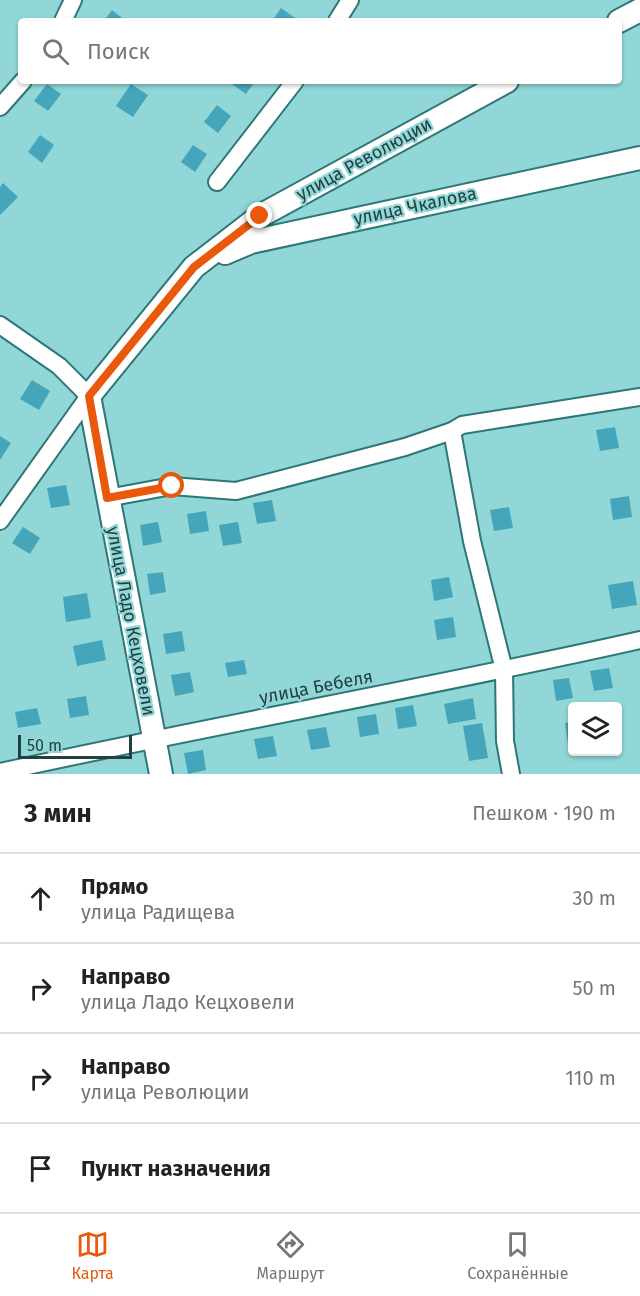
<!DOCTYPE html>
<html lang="ru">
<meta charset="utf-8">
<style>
:root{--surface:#fff;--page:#f2f2f2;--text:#222;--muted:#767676;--line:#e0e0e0;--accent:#ea580c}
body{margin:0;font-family:"Fira Sans",sans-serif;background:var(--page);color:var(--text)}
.controls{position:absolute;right:18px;bottom:18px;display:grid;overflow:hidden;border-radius:6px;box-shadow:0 2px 4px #0004}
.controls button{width:54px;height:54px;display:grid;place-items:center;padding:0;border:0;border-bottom:2px solid var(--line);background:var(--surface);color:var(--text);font:30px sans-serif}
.scale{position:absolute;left:18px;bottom:15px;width:114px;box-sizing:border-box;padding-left:6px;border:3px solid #234040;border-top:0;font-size:16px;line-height:21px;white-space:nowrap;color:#234040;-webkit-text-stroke:4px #91d7d7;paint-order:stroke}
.stop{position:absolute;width:18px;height:18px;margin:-14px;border:4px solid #ea580c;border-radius:50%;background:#fff}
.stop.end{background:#ea580c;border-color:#fff;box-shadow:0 2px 6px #0008}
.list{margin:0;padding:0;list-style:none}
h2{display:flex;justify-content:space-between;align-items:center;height:78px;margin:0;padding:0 24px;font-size:26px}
h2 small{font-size:20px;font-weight:400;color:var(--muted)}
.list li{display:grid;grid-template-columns:39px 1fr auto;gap:18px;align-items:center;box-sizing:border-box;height:90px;padding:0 24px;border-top:2px solid var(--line)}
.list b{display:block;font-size:22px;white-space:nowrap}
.list p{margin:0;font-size:20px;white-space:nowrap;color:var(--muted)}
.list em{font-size:20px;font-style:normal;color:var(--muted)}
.icon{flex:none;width:33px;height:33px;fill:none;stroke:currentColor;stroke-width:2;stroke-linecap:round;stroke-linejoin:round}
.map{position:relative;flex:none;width:640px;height:774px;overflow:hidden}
.search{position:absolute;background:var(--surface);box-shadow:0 2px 4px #0004;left:18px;right:18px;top:18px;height:66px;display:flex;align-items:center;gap:15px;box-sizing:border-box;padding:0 21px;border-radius:6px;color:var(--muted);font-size:22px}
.sheet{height:438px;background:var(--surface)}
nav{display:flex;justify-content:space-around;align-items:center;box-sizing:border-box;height:84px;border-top:2px solid var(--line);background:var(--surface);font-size:16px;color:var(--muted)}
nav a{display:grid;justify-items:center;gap:3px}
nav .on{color:var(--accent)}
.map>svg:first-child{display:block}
.building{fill:#45a5ba}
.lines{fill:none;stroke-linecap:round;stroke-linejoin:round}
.minor-casing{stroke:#2f7676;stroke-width:20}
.secondary-casing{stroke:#2f7676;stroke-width:26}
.minor{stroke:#fff;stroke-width:16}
.secondary{stroke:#fff;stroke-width:22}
.route{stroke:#ea580c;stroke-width:8}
.labels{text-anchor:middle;stroke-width:4.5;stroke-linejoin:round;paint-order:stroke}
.street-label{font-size:18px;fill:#234040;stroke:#91d7d7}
</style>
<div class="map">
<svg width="640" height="774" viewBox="0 0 640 774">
<rect width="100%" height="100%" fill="#91d7d7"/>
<!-- building -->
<g class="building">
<path d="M281 8 295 18 293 21H272Z"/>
<path d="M112 10 126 21H104Z"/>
<path d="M234 81H255L246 94 232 84Z"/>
<path d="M47 84 61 94 48 111 34 101Z"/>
<path d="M131 84 148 95 133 117 116 106Z"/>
<path d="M217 105 231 116 218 133 204 122Z"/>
<path d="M40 135 54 145 42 163 28 152Z"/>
<path d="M193 145 207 154 195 172 181 162Z"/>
<path d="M3 183 18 197 0 215V187Z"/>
<path d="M32 380 50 391 39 410 20 399Z"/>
<path d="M615 427 619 448 600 451 596 430Z"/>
<path d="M0 436 11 443 0 460Z"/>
<path d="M66 485 70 505 51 508 47 488Z"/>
<path d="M629 496 632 517 613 520 610 499Z"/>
<path d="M272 500 276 521 257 524 253 503Z"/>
<path d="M509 507 513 528 494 531 490 510Z"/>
<path d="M206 511 209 531 190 534 187 514Z"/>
<path d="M158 522 162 542 143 546 140 525Z"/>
<path d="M238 522 242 543 223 546 219 525Z"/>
<path d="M23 527 40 538 30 554 12 543Z"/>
<path d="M163 572 166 592 150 595 147 574Z"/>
<path d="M449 577 453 597 434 601 431 580Z"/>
<path d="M633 581 637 605 612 609 608 585Z"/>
<path d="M87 593 91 618 66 622 63 597Z"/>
<path d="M453 617 456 637 437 640 434 620Z"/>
<path d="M182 631 185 651 166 654 163 634Z"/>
<path d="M102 640 106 660 77 666 73 646Z"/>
<path d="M244 660 247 674 228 677 225 663Z"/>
<path d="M609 668 613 688 594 691 590 671Z"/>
<path d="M190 672 194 692 175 696 171 675Z"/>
<path d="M569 678 573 698 556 701 553 680Z"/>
<path d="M86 696 89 715 70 718 67 699Z"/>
<path d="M473 698 476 719 448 724 444 704Z"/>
<path d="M413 705 417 726 398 729 395 708Z"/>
<path d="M37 708 41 724 18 728 15 712Z"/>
<path d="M376 714 379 734 360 737 357 717Z"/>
<path d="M572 722V743L568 744 565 723Z"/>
<path d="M482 723 488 758 469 761 463 726Z"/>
<path d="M326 727 330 747 311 750 307 730Z"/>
<path d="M273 736 277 756 258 759 254 739Z"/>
<path d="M203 750 206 770 188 774 184 753Z"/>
</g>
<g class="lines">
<!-- minor casing -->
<g class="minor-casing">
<g id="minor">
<path d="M63 21 73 0"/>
<path d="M337 21 350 0"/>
<path d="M0 107 23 81"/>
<path d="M217 182 295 81"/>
<path d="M0 325 59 366 89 396 0 521"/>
<path d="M452 431 472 541 504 670 505 741 511 774"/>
<path d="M107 498 172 486 236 491 405 447 452 431 462 425 640 397"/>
<path d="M0 772C213 725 427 688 640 640"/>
</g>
</g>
<!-- secondary casing -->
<g class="secondary-casing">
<g id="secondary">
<path d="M619 21 640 10"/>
<path d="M225 253 251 242 640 158"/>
<path d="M161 774 89 396 194 267 260 216 507 81"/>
</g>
</g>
<!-- minor -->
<use href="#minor" class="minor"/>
<!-- secondary -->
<use href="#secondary" class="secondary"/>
</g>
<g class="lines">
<!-- route -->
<path class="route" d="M172 486 107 498 89 396 194 267 260 216"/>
</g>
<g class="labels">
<!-- street labels -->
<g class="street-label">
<text transform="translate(364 159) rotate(-29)" y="6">улица Революции</text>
<text transform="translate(415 206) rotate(-12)" y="6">улица Чкалова</text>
<text transform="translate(131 621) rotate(79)" y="6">улица Ладо Кецховели</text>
<text transform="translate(316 687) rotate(-11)" y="6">улица Бебеля</text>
</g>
</g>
</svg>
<div class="controls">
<button><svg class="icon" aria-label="layers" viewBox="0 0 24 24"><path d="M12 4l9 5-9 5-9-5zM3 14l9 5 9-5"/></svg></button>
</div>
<div class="scale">50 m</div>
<div class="stop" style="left:172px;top:486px"></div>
<div class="stop end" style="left:260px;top:216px"></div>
<div class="search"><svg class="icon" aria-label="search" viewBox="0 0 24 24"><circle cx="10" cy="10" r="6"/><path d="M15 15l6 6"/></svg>Поиск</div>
</div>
<section class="sheet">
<h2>3 мин<small>Пешком · 190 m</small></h2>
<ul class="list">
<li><svg class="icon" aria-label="ahead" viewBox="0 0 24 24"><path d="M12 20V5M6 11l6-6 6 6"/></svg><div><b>Прямо</b><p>улица Радищева</p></div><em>30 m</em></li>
<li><svg class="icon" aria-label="right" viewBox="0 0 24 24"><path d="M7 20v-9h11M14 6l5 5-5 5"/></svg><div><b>Направо</b><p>улица Ладо Кецховели</p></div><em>50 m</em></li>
<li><svg class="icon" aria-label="right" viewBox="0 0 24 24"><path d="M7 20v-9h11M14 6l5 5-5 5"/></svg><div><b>Направо</b><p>улица Революции</p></div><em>110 m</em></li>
<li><svg class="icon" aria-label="arrive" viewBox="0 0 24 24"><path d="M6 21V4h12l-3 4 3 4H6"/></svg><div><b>Пункт назначения</b></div></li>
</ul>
</section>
<nav>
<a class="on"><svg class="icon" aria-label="map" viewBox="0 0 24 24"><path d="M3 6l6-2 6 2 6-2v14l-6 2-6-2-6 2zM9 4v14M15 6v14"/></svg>Карта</a>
<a><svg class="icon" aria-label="directions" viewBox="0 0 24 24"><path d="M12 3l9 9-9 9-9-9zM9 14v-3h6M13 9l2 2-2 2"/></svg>Маршрут</a>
<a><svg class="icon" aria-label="saved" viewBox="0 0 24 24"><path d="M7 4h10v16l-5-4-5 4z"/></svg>Сохранённые</a>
</nav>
